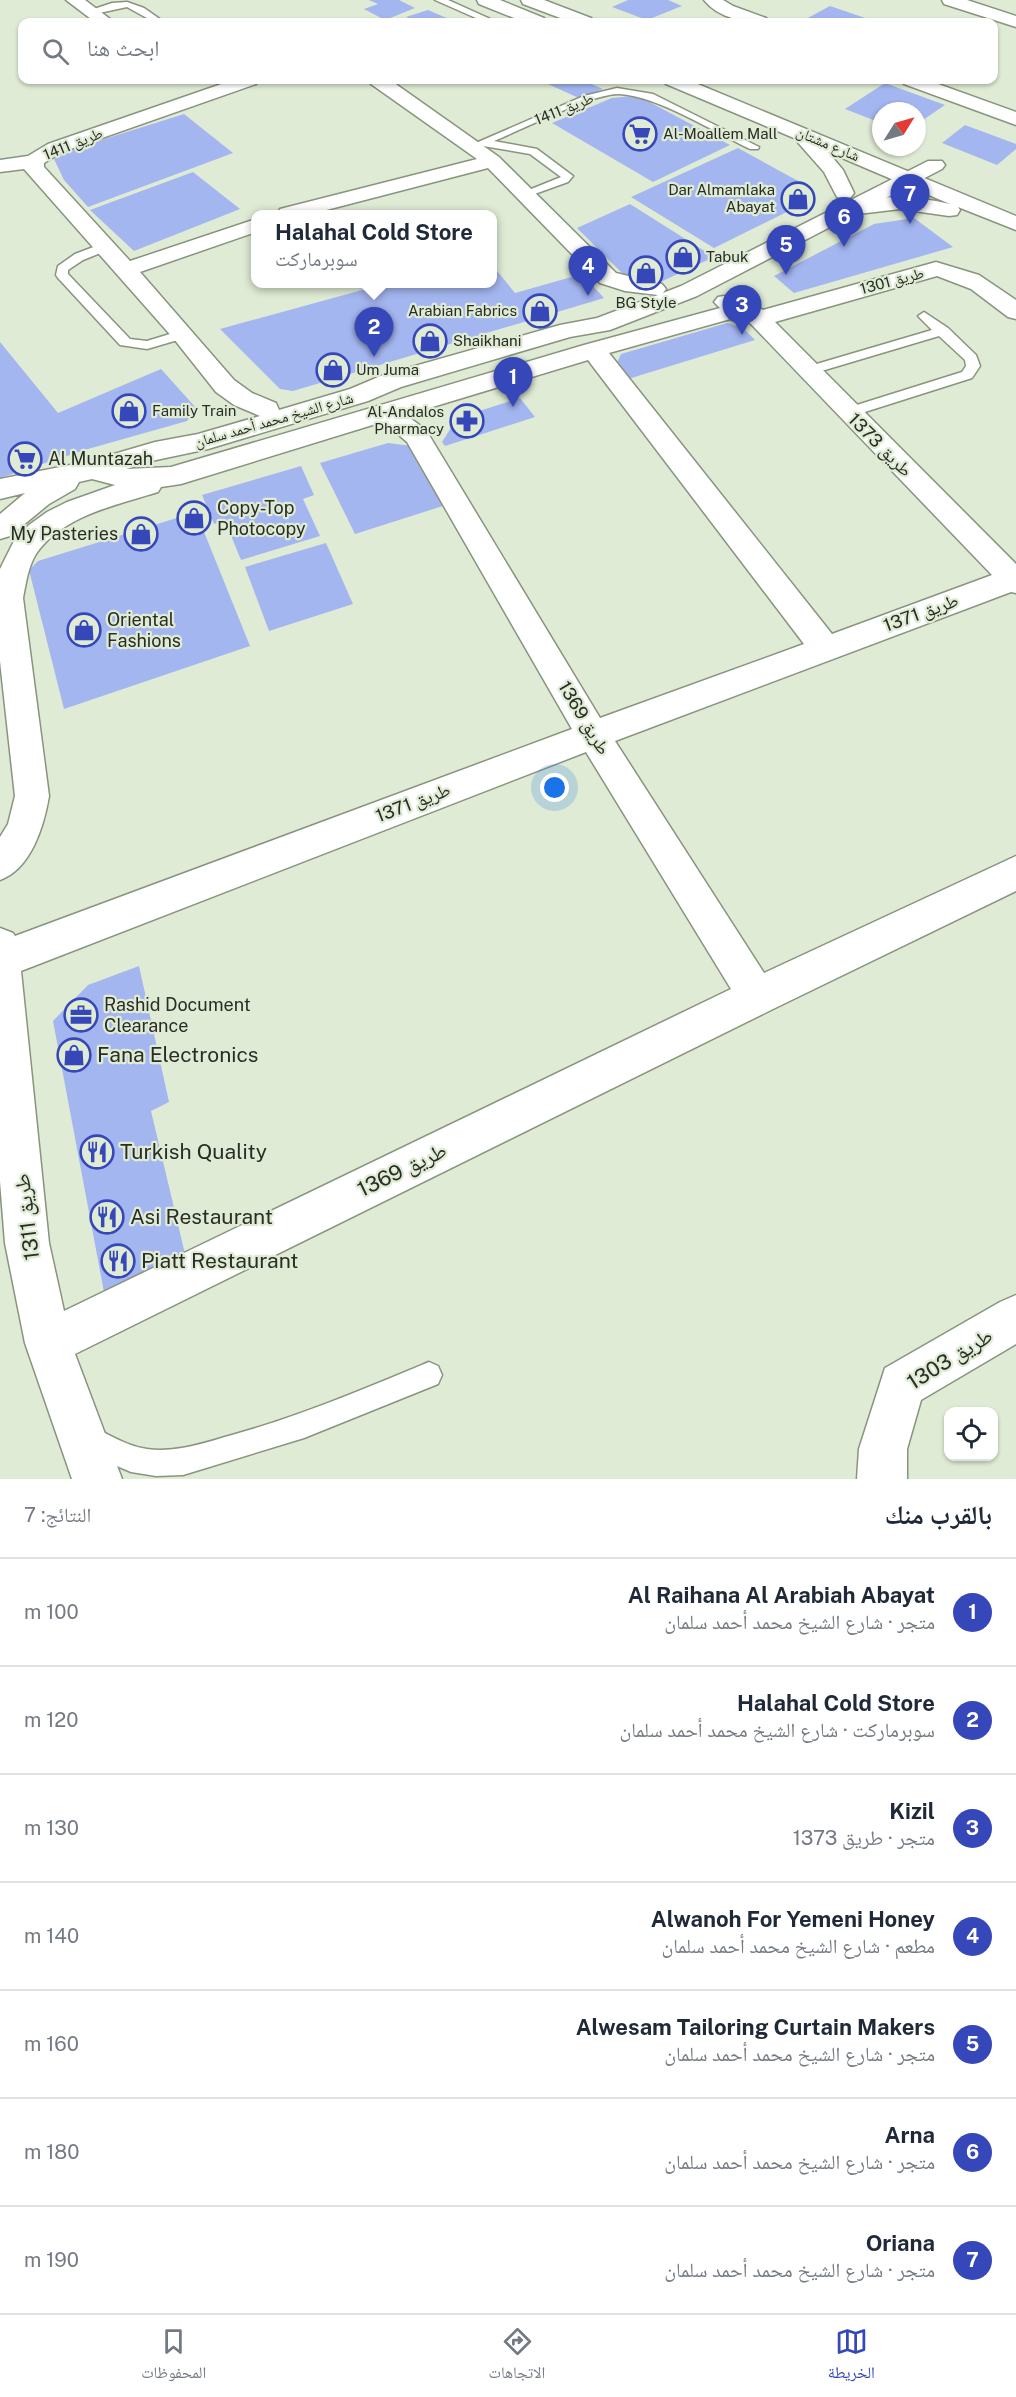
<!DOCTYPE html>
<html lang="ar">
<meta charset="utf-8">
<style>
:root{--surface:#fff;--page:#f2f2f3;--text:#1f2937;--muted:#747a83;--line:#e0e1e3;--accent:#3647ba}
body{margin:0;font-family:"Public Sans","Noto Naskh Arabic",sans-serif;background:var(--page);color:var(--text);direction:rtl}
.controls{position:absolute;right:18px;bottom:18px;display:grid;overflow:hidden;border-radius:12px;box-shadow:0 2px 4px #0004}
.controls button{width:54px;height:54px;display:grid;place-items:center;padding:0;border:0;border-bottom:2px solid var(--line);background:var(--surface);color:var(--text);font:30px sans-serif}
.compass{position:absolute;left:872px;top:102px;width:54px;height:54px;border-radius:50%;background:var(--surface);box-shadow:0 2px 4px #0004;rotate:53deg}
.you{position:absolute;left:555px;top:788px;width:21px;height:21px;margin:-15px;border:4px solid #fff;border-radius:50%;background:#1a73e8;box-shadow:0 0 0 9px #1a73e833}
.badge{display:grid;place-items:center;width:39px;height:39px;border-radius:50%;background:var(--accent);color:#fff;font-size:20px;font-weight:700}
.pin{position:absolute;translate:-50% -50px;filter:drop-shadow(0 2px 3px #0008)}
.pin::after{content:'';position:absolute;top:32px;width:21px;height:18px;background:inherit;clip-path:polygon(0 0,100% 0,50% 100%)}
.popup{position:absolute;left:251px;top:210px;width:246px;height:78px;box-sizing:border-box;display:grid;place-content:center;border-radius:12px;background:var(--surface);filter:drop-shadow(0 2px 4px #0005);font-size:20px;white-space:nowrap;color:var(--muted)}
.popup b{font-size:22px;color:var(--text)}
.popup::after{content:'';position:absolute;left:50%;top:100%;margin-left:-12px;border:12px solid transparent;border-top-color:var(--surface)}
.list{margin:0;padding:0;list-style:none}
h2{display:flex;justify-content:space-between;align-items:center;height:78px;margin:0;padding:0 24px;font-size:26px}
h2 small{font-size:20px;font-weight:400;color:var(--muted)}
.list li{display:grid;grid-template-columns:39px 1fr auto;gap:18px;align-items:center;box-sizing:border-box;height:108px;padding:0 24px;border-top:2px solid var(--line)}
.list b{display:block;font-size:22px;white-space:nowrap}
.list p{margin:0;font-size:20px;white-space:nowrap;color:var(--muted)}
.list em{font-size:20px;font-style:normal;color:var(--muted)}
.icon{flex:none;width:33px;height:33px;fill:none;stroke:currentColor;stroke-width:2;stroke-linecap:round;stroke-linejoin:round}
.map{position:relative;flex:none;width:1016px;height:1479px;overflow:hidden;direction:ltr}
.search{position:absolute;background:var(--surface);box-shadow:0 2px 4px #0004;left:18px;right:18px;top:18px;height:66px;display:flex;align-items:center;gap:15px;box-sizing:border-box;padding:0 21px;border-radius:12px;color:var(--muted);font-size:22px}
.sheet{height:834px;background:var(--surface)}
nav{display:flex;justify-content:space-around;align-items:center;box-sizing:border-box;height:84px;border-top:2px solid var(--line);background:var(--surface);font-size:16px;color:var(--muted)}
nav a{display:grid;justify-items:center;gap:3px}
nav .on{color:var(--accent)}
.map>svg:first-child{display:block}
.building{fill:#a4b6f0}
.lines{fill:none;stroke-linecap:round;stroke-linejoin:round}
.lane-casing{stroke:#89947e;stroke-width:3}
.street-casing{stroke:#89947e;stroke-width:3}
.secondary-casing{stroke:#89947e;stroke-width:3}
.lane{fill:#fff;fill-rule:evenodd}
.street{fill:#fff;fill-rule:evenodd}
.secondary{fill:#fff;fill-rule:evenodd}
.labels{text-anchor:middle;stroke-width:4.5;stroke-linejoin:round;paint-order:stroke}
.far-street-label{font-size:15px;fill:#292d25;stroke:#dfebd4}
.far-poi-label{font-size:15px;fill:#292d25;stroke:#dfebd4;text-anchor:start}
.street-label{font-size:18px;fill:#292d25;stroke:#dfebd4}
.poi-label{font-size:18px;fill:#292d25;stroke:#dfebd4;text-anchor:start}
.near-poi-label{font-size:21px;fill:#292d25;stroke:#dfebd4;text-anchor:start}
.near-street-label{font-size:21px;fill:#292d25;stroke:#dfebd4}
</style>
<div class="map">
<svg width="1016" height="1479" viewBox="0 0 1016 1479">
<rect width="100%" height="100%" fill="#dfebd4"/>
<!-- building -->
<g class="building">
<path d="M369 0H399L415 8 385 20 364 9 378 4Z"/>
<path d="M628 0H668L682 6 647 20 612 7Z"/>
<path d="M830 6 871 20 867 22H817L806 19Z"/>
<path d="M428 10 456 22H417L406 17Z"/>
<path d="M539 80H582L603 89 581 99Z"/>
<path d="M885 83 945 105 917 124V111H881V123L845 109Z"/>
<path d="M633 96 642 98 730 145 653 182 552 123 612 98Z"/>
<path d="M184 114 233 153 88 207 64 180 54 159 79 147Z"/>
<path d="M965 125 1016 144V149L997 165 942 143Z"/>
<path d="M738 148 809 187 811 200 714 248 631 197Z"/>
<path d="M193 172 240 209 134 251 90 210Z"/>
<path d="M630 204 714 257 652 286 632 283 577 228Z"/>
<path d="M914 218 953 247 794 293 774 276 874 224Z"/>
<path d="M493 266 515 293 582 274 604 298 293 391 280 389 220 329 384 284H493Z"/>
<path d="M727 323 743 328 755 340 628 379 616 365 621 354Z"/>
<path d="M0 342 58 413 161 369 197 409 187 421 88 449 0 478Z"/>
<path d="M520 398 535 417 445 446 442 442 457 418Z"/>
<path d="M388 443 412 446 446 505 355 534 320 463Z"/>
<path d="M301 466 314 495 303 499 320 536 241 560 225 521 214 524 202 495Z"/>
<path d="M196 512 250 646 64 709 29 570 38 561Z"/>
<path d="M326 543 353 604 269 631 245 567Z"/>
<path d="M139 966 169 1102 151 1111 185 1254 104 1292 53 1021 88 985Z"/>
</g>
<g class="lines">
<!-- lane casing -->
<g class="lane-casing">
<g id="lane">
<path d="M435 0H448L497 22H485Z"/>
<path d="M127 2 144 8 164 22H154L127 7 90 15 85 12 112 3Z"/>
<path d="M617 88 653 94 759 147 758 149H750C714 132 658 96 619 94 594 93 521 130 494 141L537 149 573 176 568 182 529 196 525 197 519 194 561 177 530 154 483 146 474 149 469 146 584 96Z"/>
<path d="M104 243 108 244V250L83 260 68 270V274L130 339 147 341 183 330 190 334 188 337 147 349 120 345 58 278 56 275 58 266 75 254Z"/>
<path d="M924 312 948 328 976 355 980 366 972 378 849 417 842 412 844 409 962 372 966 366 965 360 939 336 808 375 801 371 803 368 932 330 918 316Z"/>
<path d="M429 1362 438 1366 442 1375 438 1384 304 1438 183 1475 156 1476 131 1472 89 1454 83 1449 79 1440 83 1431 92 1427C111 1435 126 1446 147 1449 176 1453 204 1443 232 1435 300 1416 364 1389 429 1362Z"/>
</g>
</g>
<!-- street casing -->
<g class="street-casing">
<g id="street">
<path d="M66 0H85L114 22H95Z"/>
<path d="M704 0H723L733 6 766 18 769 22C747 24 718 18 704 0Z"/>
<path d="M942 0H967L1016 16V27L944 4Z"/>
<path d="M233 80H258L256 84 62 152 44 163V167L130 261 256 219V232L140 272 234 380 252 393 276 403 279 410 350 389 383 375 560 325 597 318 658 295 625 291 600 283 488 168 311 214H278L280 209 477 159 371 84 369 80H390L499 157 616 273 662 284 666 289 663 293 681 286 928 161H942L945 165 942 169 697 296 610 330 570 337 401 387 368 401 208 449 156 460 126 469 171 467 584 345 720 308 714 302 718 297C733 293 751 301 763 310L936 262 979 275 1016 300V319L1008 317 971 289 937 276 775 322 1016 564V593L1011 592 615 741 764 973 1016 856V891L771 1010 75 1354 122 1479H72L25 1343 5 1243 0 1181V928L13 933 15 936 572 729 407 442 392 429 379 423 181 484 161 487 158 492C116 505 62 516 36 554 28 567 26 583 23 598L49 796C44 826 31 869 0 880V837L8 824 15 796 0 661V569L14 541 29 525 47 512 67 502 115 485 92 479 79 482 75 489 49 504 10 536 0 539V514L25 493 0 499V479L90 461 155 442 198 434 260 416 234 405 216 392 174 339 24 169 0 172V160L28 156 48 144ZM741 316 751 324 992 575 832 634 609 353ZM588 360 804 644 600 718 426 430 406 415ZM586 752 731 989 64 1311 49 1243 21 971Z"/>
<path d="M902 80H927L1016 112V125L904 84Z"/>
<path d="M1016 1295V1344L921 1400 907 1449V1479H857L859 1449 885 1368 1000 1302Z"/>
</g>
</g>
<!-- secondary casing -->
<g class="secondary-casing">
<g id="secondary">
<path d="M477 0H500L544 18 547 22H524L479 4Z"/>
<path d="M521 0H544L591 18 594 22H571L523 4Z"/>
<path d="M664 80H688L1016 216V230L958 207 960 210 957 215 949 216 900 209 850 215 842 214 839 209 842 204C880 195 912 195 950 204L828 152 843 170 854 193 851 197 844 199 837 197 824 172 794 138 666 84Z"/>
</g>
</g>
<!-- lane -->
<use href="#lane" class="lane"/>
<!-- street -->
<use href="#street" class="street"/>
<!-- secondary -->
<use href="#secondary" class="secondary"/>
</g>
<!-- icons -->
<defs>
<g id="supermarket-ring" transform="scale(1.725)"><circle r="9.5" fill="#dfebd4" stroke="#3647ba" stroke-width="1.5"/><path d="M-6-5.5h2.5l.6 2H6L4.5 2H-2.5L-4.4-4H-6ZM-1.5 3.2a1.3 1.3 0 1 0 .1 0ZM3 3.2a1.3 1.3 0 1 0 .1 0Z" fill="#3647ba"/></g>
<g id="shop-ring" transform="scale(1.725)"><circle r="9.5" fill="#dfebd4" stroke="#3647ba" stroke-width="1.5"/><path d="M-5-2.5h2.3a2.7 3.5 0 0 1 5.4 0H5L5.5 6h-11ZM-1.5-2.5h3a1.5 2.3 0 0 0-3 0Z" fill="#3647ba"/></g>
<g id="pharmacy-ring" transform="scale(1.725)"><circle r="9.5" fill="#dfebd4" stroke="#3647ba" stroke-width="1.5"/><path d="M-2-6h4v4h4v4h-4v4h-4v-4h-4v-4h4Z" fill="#3647ba"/></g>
<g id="office-ring" transform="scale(1.725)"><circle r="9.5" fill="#dfebd4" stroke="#3647ba" stroke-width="1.5"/><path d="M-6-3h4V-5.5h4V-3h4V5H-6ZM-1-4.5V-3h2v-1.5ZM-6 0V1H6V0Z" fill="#3647ba"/></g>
<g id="restaurant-ring" transform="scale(1.725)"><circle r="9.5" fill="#dfebd4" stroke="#3647ba" stroke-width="1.5"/><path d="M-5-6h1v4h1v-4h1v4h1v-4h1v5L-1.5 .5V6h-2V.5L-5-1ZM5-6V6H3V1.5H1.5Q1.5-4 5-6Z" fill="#3647ba"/></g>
</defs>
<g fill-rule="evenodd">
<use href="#supermarket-ring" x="640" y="134"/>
<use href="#shop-ring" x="798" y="199"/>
<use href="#shop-ring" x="683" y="257"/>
<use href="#shop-ring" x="646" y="273"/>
<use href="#shop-ring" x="540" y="311"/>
<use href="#shop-ring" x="430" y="341"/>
<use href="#shop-ring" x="333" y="370"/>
<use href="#shop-ring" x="129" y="411"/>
<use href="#pharmacy-ring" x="467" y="421"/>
<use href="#supermarket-ring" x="25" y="459"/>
<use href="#shop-ring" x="194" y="518"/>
<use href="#shop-ring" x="141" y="534"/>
<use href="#shop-ring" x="84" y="630"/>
<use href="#office-ring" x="81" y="1015"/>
<use href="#shop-ring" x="74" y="1055"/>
<use href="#restaurant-ring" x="97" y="1152"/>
<use href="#restaurant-ring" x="107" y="1217"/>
<use href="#restaurant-ring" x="118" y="1261"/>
</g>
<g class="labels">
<!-- far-street labels -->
<g class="far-street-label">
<text transform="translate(564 109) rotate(-22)" y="5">طريق 1411</text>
<text transform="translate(73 144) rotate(-22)" y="5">طريق 1411</text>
<text transform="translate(828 144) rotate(23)" y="5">شارع مشتان</text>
<text transform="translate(892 281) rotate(-15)" y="5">طريق 1301</text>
<text transform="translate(274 420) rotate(-16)" y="5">شارع الشيخ محمد أحمد سلمان</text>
</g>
<!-- far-poi labels -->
<g class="far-poi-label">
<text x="663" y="139">Al-Moallem Mall</text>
<text x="775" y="195" text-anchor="end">Dar Almamlaka<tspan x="775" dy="17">Abayat</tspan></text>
<text x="706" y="262">Tabuk</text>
<text x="646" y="308" text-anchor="middle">BG Style</text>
<text x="517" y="316" text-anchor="end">Arabian Fabrics</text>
<text x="453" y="346">Shaikhani</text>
<text x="356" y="375">Um Juma</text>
<text x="152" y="416">Family Train</text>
<text x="444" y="417" text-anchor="end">Al-Andalos<tspan x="444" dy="17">Pharmacy</tspan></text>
</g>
<!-- street labels -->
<g class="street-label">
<text transform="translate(880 445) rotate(45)" y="6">طريق 1373</text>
<text transform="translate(921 613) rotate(-20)" y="6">طريق 1371</text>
<text transform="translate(584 718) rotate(59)" y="6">طريق 1369</text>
<text transform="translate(413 803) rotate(-21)" y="6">طريق 1371</text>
</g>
<!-- poi labels -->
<g class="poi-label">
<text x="48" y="465">Al Muntazah</text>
<text x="217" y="514">Copy-Top<tspan x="217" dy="21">Photocopy</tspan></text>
<text x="118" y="540" text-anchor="end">My Pasteries</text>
<text x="107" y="626">Oriental<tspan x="107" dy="21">Fashions</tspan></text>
<text x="104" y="1011">Rashid Document<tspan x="104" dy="21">Clearance</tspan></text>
</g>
<!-- near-poi labels -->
<g class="near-poi-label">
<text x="97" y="1062">Fana Electronics</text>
<text x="120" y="1159">Turkish Quality</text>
<text x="130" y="1224">Asi Restaurant</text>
<text x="141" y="1268">Piatt Restaurant</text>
</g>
<!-- near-street labels -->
<g class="near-street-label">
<text transform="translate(402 1170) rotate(-26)" y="7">طريق 1369</text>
<text transform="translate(27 1217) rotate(-97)" y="7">طريق 1311</text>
<text transform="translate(950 1359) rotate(-32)" y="7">طريق 1303</text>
</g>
</g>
</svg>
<div class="controls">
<button><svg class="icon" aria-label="locate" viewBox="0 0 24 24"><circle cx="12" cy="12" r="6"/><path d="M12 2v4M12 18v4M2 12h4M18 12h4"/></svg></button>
</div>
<svg class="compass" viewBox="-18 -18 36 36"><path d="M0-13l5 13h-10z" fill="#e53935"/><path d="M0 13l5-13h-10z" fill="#747a83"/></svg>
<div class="you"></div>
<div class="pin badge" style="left:513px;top:407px">1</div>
<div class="pin badge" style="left:374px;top:357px">2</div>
<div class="popup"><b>Halahal Cold Store</b>سوبرماركت</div>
<div class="pin badge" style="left:742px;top:335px">3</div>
<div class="pin badge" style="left:588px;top:296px">4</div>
<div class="pin badge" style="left:786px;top:275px">5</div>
<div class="pin badge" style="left:844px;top:247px">6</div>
<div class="pin badge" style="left:910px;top:224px">7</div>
<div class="search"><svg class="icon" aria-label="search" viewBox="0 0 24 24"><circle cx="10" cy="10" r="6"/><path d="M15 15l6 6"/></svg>ابحث هنا</div>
</div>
<section class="sheet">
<h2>بالقرب منك<small>النتائج: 7</small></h2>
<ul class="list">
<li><span class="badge">1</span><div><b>Al Raihana Al Arabiah Abayat</b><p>متجر · شارع الشيخ محمد أحمد سلمان</p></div><em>100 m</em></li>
<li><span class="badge">2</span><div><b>Halahal Cold Store</b><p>سوبرماركت · شارع الشيخ محمد أحمد سلمان</p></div><em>120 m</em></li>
<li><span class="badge">3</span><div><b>Kizil</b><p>متجر · طريق 1373</p></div><em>130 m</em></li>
<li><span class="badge">4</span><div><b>Alwanoh For Yemeni Honey</b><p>مطعم · شارع الشيخ محمد أحمد سلمان</p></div><em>140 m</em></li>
<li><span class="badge">5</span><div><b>Alwesam Tailoring Curtain Makers</b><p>متجر · شارع الشيخ محمد أحمد سلمان</p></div><em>160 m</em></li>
<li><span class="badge">6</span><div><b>Arna</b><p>متجر · شارع الشيخ محمد أحمد سلمان</p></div><em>180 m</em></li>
<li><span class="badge">7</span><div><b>Oriana</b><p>متجر · شارع الشيخ محمد أحمد سلمان</p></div><em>190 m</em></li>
</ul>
</section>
<nav>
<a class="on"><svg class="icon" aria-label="map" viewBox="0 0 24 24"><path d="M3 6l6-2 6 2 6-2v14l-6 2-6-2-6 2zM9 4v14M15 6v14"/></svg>الخريطة</a>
<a><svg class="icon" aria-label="directions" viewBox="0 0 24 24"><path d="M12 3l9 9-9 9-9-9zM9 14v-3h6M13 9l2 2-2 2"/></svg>الاتجاهات</a>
<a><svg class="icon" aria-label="saved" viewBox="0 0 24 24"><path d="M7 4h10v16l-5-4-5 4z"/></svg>المحفوظات</a>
</nav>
